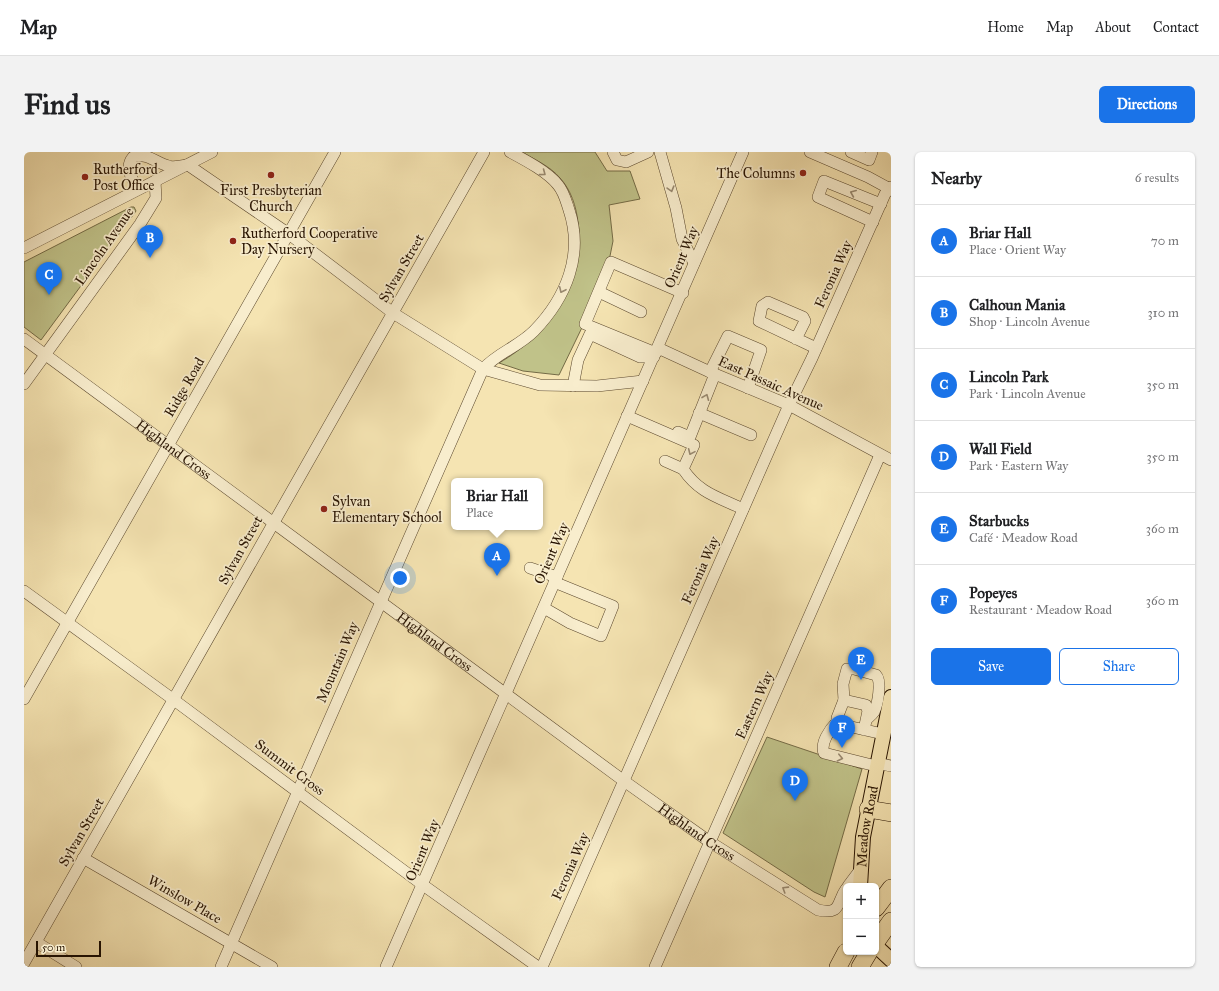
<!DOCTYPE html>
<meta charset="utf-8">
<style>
:root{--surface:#fff;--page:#f2f2f2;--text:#202124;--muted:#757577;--line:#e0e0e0;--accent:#1a73e8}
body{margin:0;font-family:"IM FELL Great Primer",serif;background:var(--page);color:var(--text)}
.controls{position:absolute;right:12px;bottom:12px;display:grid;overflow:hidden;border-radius:6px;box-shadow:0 1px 3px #0004}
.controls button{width:36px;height:36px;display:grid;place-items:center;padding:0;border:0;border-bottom:1px solid var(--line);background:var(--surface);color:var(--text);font:20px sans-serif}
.scale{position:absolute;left:12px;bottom:10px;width:65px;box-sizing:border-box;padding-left:4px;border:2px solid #281402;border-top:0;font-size:11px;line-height:14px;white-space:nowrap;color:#281402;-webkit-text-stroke:3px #f8edcd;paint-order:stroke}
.you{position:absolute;left:376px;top:426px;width:14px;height:14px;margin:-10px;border:3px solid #fff;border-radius:50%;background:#1a73e8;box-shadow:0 0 0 6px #1a73e833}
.badge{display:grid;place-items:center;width:26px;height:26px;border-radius:50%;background:var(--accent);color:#fff;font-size:13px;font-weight:700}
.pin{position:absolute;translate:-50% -33px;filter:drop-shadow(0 1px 2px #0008)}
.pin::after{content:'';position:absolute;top:21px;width:14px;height:12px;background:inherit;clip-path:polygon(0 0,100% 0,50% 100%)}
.popup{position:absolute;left:427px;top:326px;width:92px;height:52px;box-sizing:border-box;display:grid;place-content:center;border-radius:6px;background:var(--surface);filter:drop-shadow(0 1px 3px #0005);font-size:13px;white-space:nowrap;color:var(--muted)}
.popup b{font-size:15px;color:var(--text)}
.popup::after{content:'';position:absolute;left:50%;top:100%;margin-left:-8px;border:8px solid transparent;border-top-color:var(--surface)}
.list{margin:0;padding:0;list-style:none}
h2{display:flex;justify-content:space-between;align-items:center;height:52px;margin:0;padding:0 16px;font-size:17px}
h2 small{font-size:13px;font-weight:400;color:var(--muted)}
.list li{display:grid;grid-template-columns:26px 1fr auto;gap:12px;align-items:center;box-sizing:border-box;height:72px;padding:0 16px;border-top:1px solid var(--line)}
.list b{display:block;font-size:15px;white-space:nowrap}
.list p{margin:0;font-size:13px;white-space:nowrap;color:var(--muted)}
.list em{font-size:13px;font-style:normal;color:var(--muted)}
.actions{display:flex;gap:8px;padding:12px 16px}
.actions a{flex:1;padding:9px 0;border:1px solid var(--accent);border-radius:6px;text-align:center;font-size:14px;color:var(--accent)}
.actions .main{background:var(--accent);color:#fff}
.map{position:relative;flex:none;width:867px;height:815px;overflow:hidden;border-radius:6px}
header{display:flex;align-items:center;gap:24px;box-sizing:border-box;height:56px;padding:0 20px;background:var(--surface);border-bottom:1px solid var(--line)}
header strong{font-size:19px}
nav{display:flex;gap:22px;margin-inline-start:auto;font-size:14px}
.intro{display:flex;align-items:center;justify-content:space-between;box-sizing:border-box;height:96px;padding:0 24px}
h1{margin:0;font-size:28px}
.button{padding:10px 18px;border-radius:6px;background:var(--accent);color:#fff;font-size:14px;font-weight:700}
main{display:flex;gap:24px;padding:0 24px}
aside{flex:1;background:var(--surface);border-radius:6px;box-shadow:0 1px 3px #0004}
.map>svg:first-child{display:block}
.green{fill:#c0c289;stroke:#746b46}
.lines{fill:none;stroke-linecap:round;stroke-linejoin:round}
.minor-casing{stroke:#5b482e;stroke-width:12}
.major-casing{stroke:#281402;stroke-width:16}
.highway-casing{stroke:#281402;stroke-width:18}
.minor{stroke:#f8edcd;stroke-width:11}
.major{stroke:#f5e4b2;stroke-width:14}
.highway{stroke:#f5e4b2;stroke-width:17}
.oneway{stroke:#9a8b72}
.poi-dot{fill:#8f2418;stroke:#f8edcd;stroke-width:1.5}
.labels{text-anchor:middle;stroke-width:3.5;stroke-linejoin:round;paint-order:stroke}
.poi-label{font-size:14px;fill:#281402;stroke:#f8edcd;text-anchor:start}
.street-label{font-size:14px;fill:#281402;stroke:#f8edcd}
</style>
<header>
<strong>Map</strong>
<nav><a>Home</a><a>Map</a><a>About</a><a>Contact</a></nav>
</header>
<div class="intro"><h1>Find us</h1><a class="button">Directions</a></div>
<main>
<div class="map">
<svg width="867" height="815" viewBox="0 0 867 815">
<rect width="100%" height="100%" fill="#f5e4b2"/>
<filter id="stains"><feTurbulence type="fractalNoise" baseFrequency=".005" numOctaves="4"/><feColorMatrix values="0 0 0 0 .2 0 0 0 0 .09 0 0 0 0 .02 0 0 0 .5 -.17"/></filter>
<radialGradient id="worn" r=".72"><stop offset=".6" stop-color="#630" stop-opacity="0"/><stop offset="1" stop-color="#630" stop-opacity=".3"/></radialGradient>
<!-- green -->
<g class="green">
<path d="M498 0H571L583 19H606L616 47 585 53 589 89 586 104 566 159 535 223 499 219 475 211C525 182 563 131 554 70 552 54 547 38 536 26 526 14 511 8 498 0Z"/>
<path d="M107 55H110L112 59 17 188 0 175V110Z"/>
<path d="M743 585 838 617 801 745 790 740 699 681Z"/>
</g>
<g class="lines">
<!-- minor casing -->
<g class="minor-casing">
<g id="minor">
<path d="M589 0 593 8 602 10 624 0"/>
<path d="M636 0 652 56 658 87 670 111"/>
<path d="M786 0 844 25 866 37"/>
<path d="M827 0 845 8 848 0"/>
<path d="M114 37C108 27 100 16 109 5 124 0 131 11 145 14 150 16 158 13 164 13L265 82 369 161 459 217 516 233 573 234 619 229"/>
<path d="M849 70 794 45 800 29 857 52"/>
<path d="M0 96 188 0"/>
<path d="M575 140 617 160"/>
<path id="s1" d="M0 187 600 629 686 690 794 758C818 763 812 751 822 737"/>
<path d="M772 187 781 169 779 165 744 150 738 154 735 169 792 196"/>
<path d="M634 196 686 220 765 253 867 308"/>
<path d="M632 201 561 172 587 110 659 141"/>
<path d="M686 220 704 184 737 198 724 236"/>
<path d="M0 232 116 72 132 46 131 29"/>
<path d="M549 234 554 208 566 182 616 205H630"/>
<path d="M675 261 727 283"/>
<path d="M603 264 670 293 659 317C675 341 694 345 719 357"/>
<path d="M654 280 666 285 691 222"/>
<path d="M641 309 659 317"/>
<path d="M506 416 533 425"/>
<path d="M0 439 150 548 399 733 514 815"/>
<path d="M520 456 546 471 577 484 589 454 530 430"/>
<path d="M0 547 311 0"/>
<path d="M820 548 819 532 823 517H830L852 523C858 529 854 552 850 560 848 563 845 565 843 567"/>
<path d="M813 570C806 577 796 591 800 601L852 614"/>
<path d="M840 578 844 559 842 553 820 548 813 566V570L819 573 859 582"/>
<path d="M853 611 867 614"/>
<path d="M59 706 248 815"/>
<path d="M824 734 836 718"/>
<path d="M12 790 52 815"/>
<path d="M0 811 460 0"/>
<path d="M197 815 459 217C473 201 494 195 510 179 542 146 560 103 545 58 542 49 540 40 534 33 524 20 501 8 486 0"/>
<path d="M362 815 719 0"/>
<path d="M518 815 765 253 788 206 861 42 867 35"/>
<path d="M631 815 856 303"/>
</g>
</g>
<!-- major casing -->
<g class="major-casing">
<g id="major">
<path id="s2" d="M836 734 839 685 867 545"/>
<path d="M852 794 867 808"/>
</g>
</g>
<!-- highway casing -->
<g class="highway-casing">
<g id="highway">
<path d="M844 657 867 661"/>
<path d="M852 756 867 736"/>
<path d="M852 790 867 769"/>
<path d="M814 815 822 800"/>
<path d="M836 815 845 800"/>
</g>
</g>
<!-- minor -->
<use href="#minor" class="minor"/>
<!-- major -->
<use href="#major" class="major"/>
<!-- highway -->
<use href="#highway" class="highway"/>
</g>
<!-- one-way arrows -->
<defs><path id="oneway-chevron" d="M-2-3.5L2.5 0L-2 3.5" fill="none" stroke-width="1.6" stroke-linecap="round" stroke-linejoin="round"/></defs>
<g class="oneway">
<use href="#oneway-chevron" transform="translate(519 21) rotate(37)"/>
<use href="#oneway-chevron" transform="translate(647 37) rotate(74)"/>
<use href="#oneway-chevron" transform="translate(829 41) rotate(-157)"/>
<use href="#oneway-chevron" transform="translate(538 138) rotate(115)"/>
<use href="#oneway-chevron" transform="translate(682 245) rotate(-68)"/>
<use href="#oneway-chevron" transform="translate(667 300) rotate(114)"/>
<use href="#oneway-chevron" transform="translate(816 606) rotate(13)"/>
<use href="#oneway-chevron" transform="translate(761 737) rotate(-148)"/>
</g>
<!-- markers -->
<g class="poi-dot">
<circle cx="779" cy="21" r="4"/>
<circle cx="247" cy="23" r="4"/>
<circle cx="61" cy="25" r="4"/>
<circle cx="209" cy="89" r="4"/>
<circle cx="300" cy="357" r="4"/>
</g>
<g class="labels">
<!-- poi labels -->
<g class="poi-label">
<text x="69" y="22">Rutherford<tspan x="69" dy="16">Post Office</tspan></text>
<text x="771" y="26" text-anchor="end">The Columns</text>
<text x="247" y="43" text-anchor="middle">First Presbyterian<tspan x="247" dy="16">Church</tspan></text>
<text x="217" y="86">Rutherford Cooperative<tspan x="217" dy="16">Day Nursery</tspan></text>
<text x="308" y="354">Sylvan<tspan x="308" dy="16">Elementary School</tspan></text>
</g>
<!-- street labels -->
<g class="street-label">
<text transform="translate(80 94) rotate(-55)" y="5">Lincoln Avenue</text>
<text transform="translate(657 105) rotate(-67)" y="5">Orient Way</text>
<text transform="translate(377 116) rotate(-60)" y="5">Sylvan Street</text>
<text transform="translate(809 122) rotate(-66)" y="5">Feronia Way</text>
<text transform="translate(747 231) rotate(24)" y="5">East Passaic Avenue</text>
<text transform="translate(160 235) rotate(-60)" y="5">Ridge Road</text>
<text dy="5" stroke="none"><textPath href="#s1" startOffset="186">Highland Cross</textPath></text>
<text transform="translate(216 398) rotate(-61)" y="5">Sylvan Street</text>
<text transform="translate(527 401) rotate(-66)" y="5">Orient Way</text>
<text transform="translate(676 418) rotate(-66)" y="5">Feronia Way</text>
<text dy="5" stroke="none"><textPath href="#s1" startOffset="510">Highland Cross</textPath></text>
<text transform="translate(313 510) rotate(-67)" y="5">Mountain Way</text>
<text transform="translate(730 553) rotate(-66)" y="5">Eastern Way</text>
<text transform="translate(266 615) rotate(37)" y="5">Summit Cross</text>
<text dy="5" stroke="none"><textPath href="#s2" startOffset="60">Meadow Road</textPath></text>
<text transform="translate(57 680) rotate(-60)" y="5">Sylvan Street</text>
<text dy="5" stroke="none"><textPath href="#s1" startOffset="834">Highland Cross</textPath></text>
<text transform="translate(398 698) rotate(-67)" y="5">Orient Way</text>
<text transform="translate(546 714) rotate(-66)" y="5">Feronia Way</text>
<text transform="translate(161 747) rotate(30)" y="5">Winslow Place</text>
</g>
</g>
<rect width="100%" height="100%" filter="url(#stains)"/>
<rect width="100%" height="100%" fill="url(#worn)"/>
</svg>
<div class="controls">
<button>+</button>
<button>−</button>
</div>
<div class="scale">50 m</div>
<div class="you"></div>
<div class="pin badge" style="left:473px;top:424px">A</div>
<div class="popup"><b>Briar Hall</b>Place</div>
<div class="pin badge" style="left:126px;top:106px">B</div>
<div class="pin badge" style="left:25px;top:143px">C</div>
<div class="pin badge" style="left:771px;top:649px">D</div>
<div class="pin badge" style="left:837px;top:528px">E</div>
<div class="pin badge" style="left:818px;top:596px">F</div>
</div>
<aside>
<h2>Nearby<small>6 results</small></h2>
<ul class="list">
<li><span class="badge">A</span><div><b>Briar Hall</b><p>Place · Orient Way</p></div><em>70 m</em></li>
<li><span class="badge">B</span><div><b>Calhoun Mania</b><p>Shop · Lincoln Avenue</p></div><em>310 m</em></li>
<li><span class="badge">C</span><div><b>Lincoln Park</b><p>Park · Lincoln Avenue</p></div><em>350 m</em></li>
<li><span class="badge">D</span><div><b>Wall Field</b><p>Park · Eastern Way</p></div><em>350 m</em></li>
<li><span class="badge">E</span><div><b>Starbucks</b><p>Café · Meadow Road</p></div><em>360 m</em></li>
<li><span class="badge">F</span><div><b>Popeyes</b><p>Restaurant · Meadow Road</p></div><em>360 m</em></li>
</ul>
<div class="actions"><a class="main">Save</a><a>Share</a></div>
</aside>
</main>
